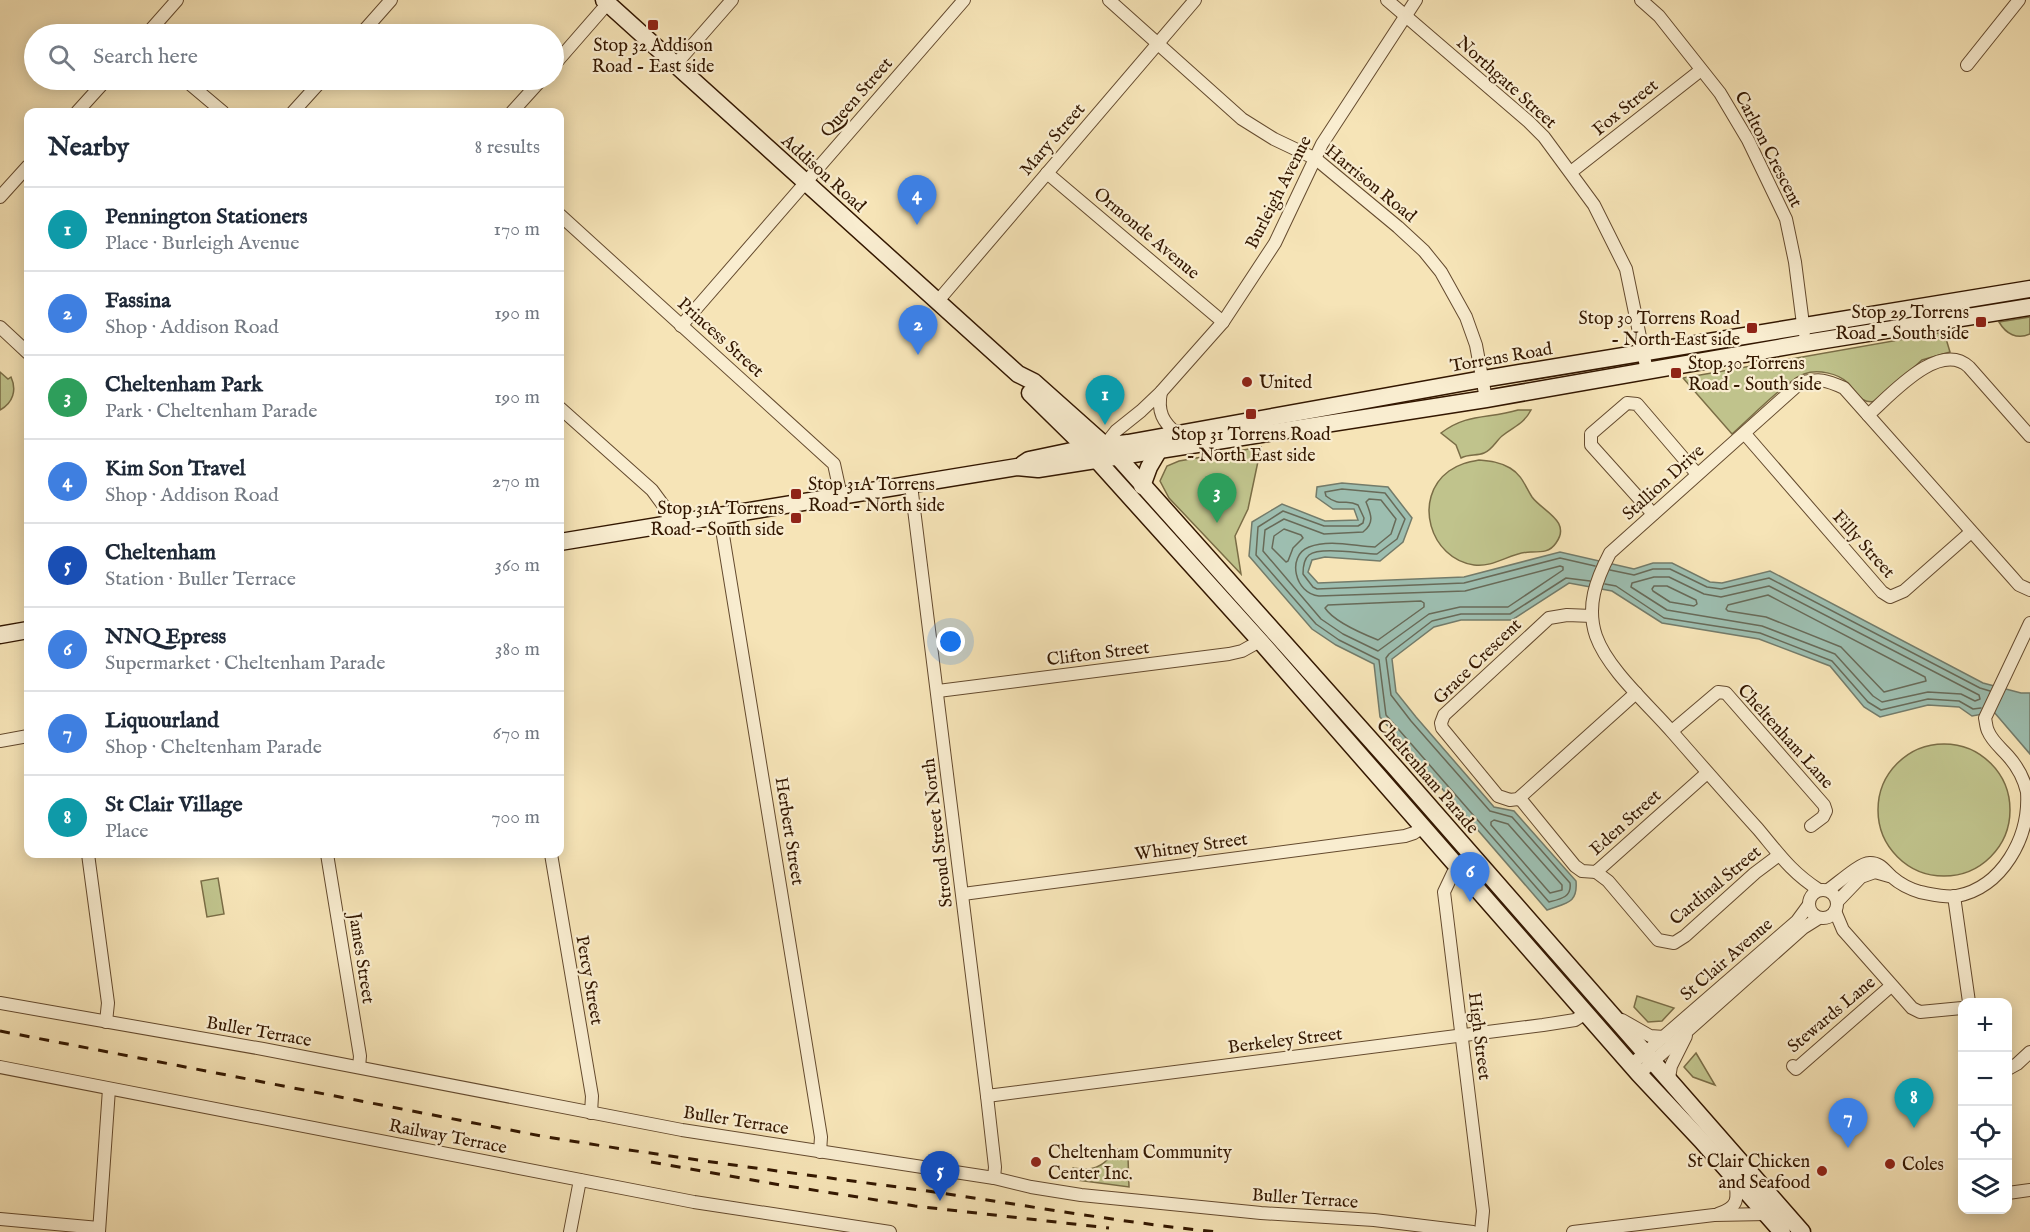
<!DOCTYPE html>
<meta charset="utf-8">
<style>
:root{--surface:#fff;--page:#f2f2f3;--text:#1f2937;--muted:#747a83;--line:#e0e1e3;--accent:#0b8043}
body{margin:0;font-family:"IM FELL English",serif;background:var(--page);color:var(--text)}
.controls{position:absolute;right:18px;bottom:18px;display:grid;overflow:hidden;border-radius:12px;box-shadow:0 3px 15px #0003}
.controls button{width:54px;height:54px;display:grid;place-items:center;padding:0;border:0;border-bottom:2px solid var(--line);background:var(--surface);color:var(--text);font:30px sans-serif}
.you{position:absolute;left:951px;top:642px;width:21px;height:21px;margin:-15px;border:4px solid #fff;border-radius:50%;background:#1a73e8;box-shadow:0 0 0 9px #1a73e833}
.badge{display:grid;place-items:center;width:39px;height:39px;border-radius:50%;background:var(--accent);color:#fff;font-size:20px;font-weight:700}
.pin{position:absolute;translate:-50% -50px;filter:drop-shadow(0 2px 3px #0008)}
.pin::after{content:'';position:absolute;top:32px;width:21px;height:18px;background:inherit;clip-path:polygon(0 0,100% 0,50% 100%)}
.list{margin:0;padding:0;list-style:none}
h2{display:flex;justify-content:space-between;align-items:center;height:78px;margin:0;padding:0 24px;font-size:26px}
h2 small{font-size:20px;font-weight:400;color:var(--muted)}
.list li{display:grid;grid-template-columns:39px 1fr auto;gap:18px;align-items:center;box-sizing:border-box;height:84px;padding:0 24px;border-top:2px solid var(--line)}
.list b{display:block;font-size:22px;white-space:nowrap}
.list p{margin:0;font-size:20px;white-space:nowrap;color:var(--muted)}
.list em{font-size:20px;font-style:normal;color:var(--muted)}
.icon{flex:none;width:33px;height:33px;fill:none;stroke:currentColor;stroke-width:2;stroke-linecap:round;stroke-linejoin:round}
.map{position:relative;flex:none;width:2030px;height:1232px;overflow:hidden}
.search{position:absolute;background:var(--surface);box-shadow:0 3px 15px #0003;left:24px;top:24px;width:540px;height:66px;display:flex;align-items:center;gap:15px;box-sizing:border-box;padding:0 21px;border-radius:33px;color:var(--muted);font-size:22px}
.panel{position:absolute;background:var(--surface);box-shadow:0 3px 15px #0003;left:24px;top:108px;width:540px;height:750px;border-radius:12px}
.map>svg:first-child{display:block}
.green{fill:#c0c38c;stroke:#7a6d46;stroke-width:1.5}
.water{fill:#9dbeb0;stroke:#737b6a;stroke-width:1.5}
.lines{fill:none;stroke-linecap:round;stroke-linejoin:round}
.shore{stroke:#686a58;stroke-width:1.5}
.street-casing{stroke:#644a2e;stroke-width:14}
.secondary-casing{stroke:#331700;stroke-width:19}
.street{stroke:#f9edd0;stroke-width:12}
.secondary{stroke:#f9edd0;stroke-width:16}
.rail{stroke:#331700;stroke-width:3;stroke-dasharray:10 10;stroke-linecap:butt}
.poi-dot{fill:#8f2418;stroke:#f9edd0;stroke-width:2}
.labels{text-anchor:middle;stroke-width:4.5;stroke-linejoin:round;paint-order:stroke}
.poi-label{font-size:18px;fill:#331700;stroke:#f9edd0;text-anchor:start}
.street-label{font-size:18px;fill:#331700;stroke:#f9edd0}
</style>
<div class="map">
<svg width="2030" height="1232" viewBox="0 0 2030 1232">
<rect width="100%" height="100%" fill="#f6e4b7"/>
<filter id="stains"><feTurbulence type="fractalNoise" baseFrequency=".00333" numOctaves="4"/><feColorMatrix values="0 0 0 0 .2 0 0 0 0 .09 0 0 0 0 .02 0 0 0 .5 -.17"/></filter>
<radialGradient id="worn" r=".72"><stop offset=".6" stop-color="#630" stop-opacity="0"/><stop offset="1" stop-color="#630" stop-opacity=".3"/></radialGradient>
<!-- green -->
<g class="green">
<path d="M2030 317V334C2017 340 2006 334 1999 322Z"/>
<path d="M1944 332 1950 352 1922 360 1877 401C1861 405 1857 393 1848 383 1838 373 1817 369 1804 374 1786 381 1748 420 1732 434L1683 378Z"/>
<path d="M0 372 8 379 11 377C17 390 13 403 0 410Z"/>
<path d="M1518 410H1531C1523 425 1514 426 1502 436 1496 441 1492 450 1484 453 1477 456 1468 454 1461 458L1456 445 1441 433C1467 413 1488 419 1518 410Z"/>
<path d="M1261 447 1248 509 1235 536 1241 574 1169 498 1160 481 1167 466 1179 461Z"/>
<path d="M1479 460C1490 461 1500 462 1510 468 1522 475 1525 486 1532 497 1542 511 1572 521 1556 543 1550 552 1542 552 1532 552 1512 551 1495 568 1474 565 1430 559 1412 498 1449 471 1459 464 1468 462 1479 460Z"/>
<circle cx="1944" cy="810" r="66"/>
<path d="M218 878 224 914 207 917 201 881Z"/>
<path d="M1637 996 1674 1008 1662 1021 1648 1022 1634 1007Z"/>
<path d="M1696 1053 1715 1085 1693 1077 1684 1067Z"/>
<path d="M1117 1149 1125 1150 1128 1157 1129 1187 1077 1180 1072 1171 1073 1168C1086 1170 1098 1170 1108 1159L1107 1152Z"/>
</g>
<!-- water -->
<path class="water" d="M1342 483 1388 487 1412 518 1403 542 1380 561 1325 557 1312 560 1308 572 1318 583 1464 577 1560 552 1634 569 1653 563H1672L1710 582 1722 583 1770 571 1983 683 2021 693H2030V754L1994 712 1972 716 1959 707 1928 705 1880 717 1864 707 1830 666 1759 639 1662 623 1612 591 1569 583 1512 620H1461L1434 627 1392 659 1396 692 1416 717 1494 807 1514 811 1576 881C1578 904 1566 903 1547 910L1380 717 1374 664 1336 645 1312 629 1249 556 1252 522 1282 504 1325 521 1358 520 1354 509H1333L1316 497 1317 487Z"/>
<g class="lines">
<!-- shore -->
<g class="shore">
<path d="M1369 499 1381 500 1396 519 1391 534 1375 547C1354 546 1329 539 1309 547 1286 556 1295 594 1319 596L1465 591 1560 566 1563 567V570L1508 607H1460L1429 614 1378 651 1343 634 1321 619 1263 551 1265 530 1284 519 1324 534 1363 532C1375 523 1371 514 1366 502Z"/>
<path d="M1284 529 1301 535 1303 538 1293 548 1288 561 1286 562 1272 548 1274 536Z"/>
<path d="M1610 570 1634 575 1653 569H1670L1707 587 1721 589 1769 578 1980 688 1990 691"/>
<path d="M1654 577H1669L1704 594 1721 597 1769 586 1979 695 1980 699 1975 701 1961 694 1928 692 1882 702 1873 696 1835 654 1762 626 1667 610 1631 587 1632 583Z"/>
<path d="M1590 581 1566 578 1510 614H1461L1432 621 1389 654 1386 658 1391 695 1411 721 1490 811 1512 817 1570 883C1572 897 1561 899 1549 902L1386 715 1379 660 1339 640 1316 624 1256 555 1258 527 1283 511 1324 526H1358L1363 523 1364 518 1358 505C1345 498 1341 508 1326 496L1325 492 1342 489 1385 493 1405 519 1397 539 1377 554C1362 554 1320 546 1309 555 1304 559 1303 568 1303 574L1313 587 1317 589 1464 583 1560 558 1595 566"/>
<path d="M1605 584 1616 586 1664 618 1760 633 1832 661 1868 702 1881 710 1928 699 1959 701 1973 709 1981 708"/>
<path d="M1654 586H1667L1696 600 1697 604 1694 606 1670 602 1653 591 1652 589Z"/>
<path d="M1768 595 1925 677 1926 681 1884 692 1841 647 1766 617 1728 611 1726 609 1728 605Z"/>
<path d="M1421 601 1424 603V607L1378 640C1363 634 1334 622 1325 608L1328 605Z"/>
<path d="M1494 820 1508 824 1562 885V890L1550 893 1491 825V822Z"/>
</g>
<!-- street casing -->
<g class="street-casing">
<g id="street">
<path d="M1109 0 1242 119 1274 139 1316 159 1398 227 1424 251 1441 272 1466 317 1476 345 1486 399"/>
<path d="M1387 0 1529 122 1544 137 1594 205 1626 269 1647 371"/>
<path d="M1641 0 1659 16 1720 93 1748 140 1786 219 1795 262 1804 332"/>
<path d="M147 34 177 0"/>
<path d="M361 34 391 0"/>
<path d="M676 64 732 0"/>
<path d="M554 65 608 3"/>
<path d="M1967 65 2019 0"/>
<path d="M185 80 223 112"/>
<path d="M77 112 106 80"/>
<path d="M293 112 322 80"/>
<path d="M512 112 541 80"/>
<path d="M1571 172 1701 70"/>
<path d="M1047 173 1223 322"/>
<path d="M0 197 28 166"/>
<path d="M560 215 834 464 841 496"/>
<path d="M937 302 1195 0"/>
<path d="M681 326 964 0"/>
<path d="M0 327 28 353"/>
<path d="M1161 392C1157 412 1163 422 1177 434"/>
<path d="M560 408 652 490 666 509 670 525"/>
<path d="M1868 415C1889 397 1939 339 1969 367L2030 436"/>
<path d="M1745 434 1882 592 1890 597 1904 591 1971 532"/>
<path d="M1105 445 1116 431 1141 411 1161 392 1223 322 1275 243 1322 144 1416 0"/>
<path d="M911 485 987 1096 995 1167 994 1178"/>
<path d="M1653 514 1591 445V434L1627 403 1637 404 1697 474"/>
<path d="M720 517 821 1137 820 1152"/>
<path d="M1592 616 1567 615 1549 618 1444 715 1441 723 1442 728 1498 796 1510 800 1518 799 1636 693"/>
<path d="M938 691 1229 654 1242 651 1260 641"/>
<path d="M1672 731 1718 692 1726 693 1824 805 1826 811 1823 817 1811 826"/>
<path d="M0 741 28 736"/>
<path d="M1518 799 1522 801 1575 866 1582 871 1596 872 1707 773"/>
<path d="M88 854 108 1003 106 1022"/>
<path d="M327 854 360 1056 359 1067"/>
<path d="M551 854 592 1096 591 1113"/>
<path d="M1472 855 1453 873 1444 892 1483 1211 1481 1232"/>
<path d="M1596 872 1608 881 1658 940 1674 943 1685 936 1755 873 1779 855"/>
<circle cx="1823" cy="904" r="14"/>
<path d="M1819 890C1791 872 1779 854 1758 829 1729 797 1701 765 1673 733 1650 706 1608 670 1596 636 1586 606 1596 580 1610 553L1800 383C1820 378 1826 380 1844 388L2012 577 2019 585 2030 590"/>
<path d="M1828 890C1837 884 1860 863 1869 863 1880 862 1885 871 1892 877 1900 884 1910 889 1920 892 1931 894 1946 898 1957 896 2002 887 2030 838 2027 792 2024 779 2017 766 2008 756 2001 748 1992 741 1988 731 1986 727 1986 722 1985 718L2030 623"/>
<path d="M963 894 1405 836 1414 833 1423 827"/>
<path d="M1954 896 1969 1002"/>
<path d="M1837 902 1861 877 1875 872 1889 876"/>
<path d="M1835 911 1843 930 1912 1008 1920 1012 1962 1008"/>
<path d="M0 1003 263 1049 682 1130 994 1178 1031 1187 1081 1195 1261 1213 1374 1220 1473 1232"/>
<path d="M1622 1020 1650 1036 1664 1037"/>
<path d="M1631 1065 1797 921 1808 906"/>
<path d="M1793 1066 1796 1069 1891 986"/>
<path d="M0 1067 694 1202 890 1232"/>
<path d="M2008 1069 2017 1064 2030 1052"/>
<path d="M1639 1074 1803 928 1819 918"/>
<path d="M1669 1078 1671 1066 1686 1036"/>
<path d="M987 1096 1543 1025 1575 1020 1586 1013"/>
<path d="M2008 1193 2030 1190"/>
<path d="M1718 1214C1739 1207 1738 1199 1735 1179"/>
<path d="M0 1219 99 1228"/>
<path d="M99 1232 109 1089"/>
<path d="M570 1232 580 1180"/>
<path d="M1573 1232 1714 1215 1767 1214"/>
</g>
</g>
<!-- secondary casing -->
<g class="secondary-casing">
<g id="secondary">
<path d="M604 0 1018 374 1034 382 1117 456 1393 765 1802 1232"/>
<path d="M1030 393 1086 448 1260 641 1639 1074 1701 1140 1782 1232"/>
<path d="M1023 464 1029 460 1086 448 1128 443 1483 379 2030 289"/>
<path d="M1142 486 1149 467 1159 450"/>
<path d="M560 542 1017 467 1038 469 1486 399 1806 343 2030 307"/>
<path d="M0 635 28 630"/>
</g>
</g>
<!-- street -->
<use href="#street" class="street"/>
<!-- secondary -->
<use href="#secondary" class="secondary"/>
<!-- rail -->
<g class="rail">
<path d="M0 1031 541 1136C667 1157 793 1173 920 1190 1019 1204 1117 1222 1217 1232"/>
<path d="M651 1162 781 1185 915 1206 1109 1228"/>
</g>
</g>
<!-- markers -->
<g class="poi-dot">
<rect x="647" y="19" width="12" height="12" rx="3"/>
<rect x="1975" y="316" width="12" height="12" rx="3"/>
<rect x="1746" y="322" width="12" height="12" rx="3"/>
<rect x="1670" y="367" width="12" height="12" rx="3"/>
<circle cx="1247" cy="382" r="6"/>
<rect x="1245" y="408" width="12" height="12" rx="3"/>
<rect x="790" y="488" width="12" height="12" rx="3"/>
<rect x="790" y="512" width="12" height="12" rx="3"/>
<circle cx="1036" cy="1162" r="6"/>
<circle cx="1890" cy="1164" r="6"/>
<circle cx="1822" cy="1171" r="6"/>
</g>
<g class="labels">
<!-- poi labels -->
<g class="poi-label">
<text x="653" y="51" text-anchor="middle">Stop 32 Addison<tspan x="653" dy="21">Road - East side</tspan></text>
<text x="1969" y="318" text-anchor="end">Stop 29 Torrens<tspan x="1969" dy="21">Road - South side</tspan></text>
<text x="1740" y="324" text-anchor="end">Stop 30 Torrens Road<tspan x="1740" dy="21">- North East side</tspan></text>
<text x="1688" y="369">Stop 30 Torrens<tspan x="1688" dy="21">Road - South side</tspan></text>
<text x="1259" y="388">United</text>
<text x="1251" y="440" text-anchor="middle">Stop 31 Torrens Road<tspan x="1251" dy="21">- North East side</tspan></text>
<text x="808" y="490">Stop 31A Torrens<tspan x="808" dy="21">Road - North side</tspan></text>
<text x="784" y="514" text-anchor="end">Stop 31A Torrens<tspan x="784" dy="21">Road - South side</tspan></text>
<text x="1048" y="1158">Cheltenham Community<tspan x="1048" dy="21">Center Inc.</tspan></text>
<text x="1810" y="1167" text-anchor="end">St Clair Chicken<tspan x="1810" dy="21">and Seafood</tspan></text>
<text x="1902" y="1170">Coles</text>
</g>
<!-- street labels -->
<g class="street-label">
<text transform="translate(1507 82) rotate(42)" y="6">Northgate Street</text>
<text transform="translate(856 97) rotate(-49)" y="6">Queen Street</text>
<text transform="translate(1625 107) rotate(-39)" y="6">Fox Street</text>
<text transform="translate(1052 139) rotate(-49)" y="6">Mary Street</text>
<text transform="translate(1769 149) rotate(63)" y="6">Carlton Crescent</text>
<text transform="translate(824 173) rotate(42)" y="6">Addison Road</text>
<text transform="translate(1371 183) rotate(39)" y="6">Harrison Road</text>
<text transform="translate(1278 192) rotate(-63)" y="6">Burleigh Avenue</text>
<text transform="translate(1147 233) rotate(40)" y="6">Ormonde Avenue</text>
<text transform="translate(721 337) rotate(42)" y="6">Princess Street</text>
<text transform="translate(1501 357) rotate(-10)" y="6">Torrens Road</text>
<text transform="translate(1663 482) rotate(-42)" y="6">Stallion Drive</text>
<text transform="translate(1864 544) rotate(48)" y="6">Filly Street</text>
<text transform="translate(1098 653) rotate(-7)" y="6">Clifton Street</text>
<text transform="translate(1477 661) rotate(-44)" y="6">Grace Crescent</text>
<text transform="translate(1786 736) rotate(48)" y="6">Cheltenham Lane</text>
<text transform="translate(1428 776) rotate(49)" y="6">Cheltenham Parade</text>
<text transform="translate(1625 822) rotate(-42)" y="6">Eden Street</text>
<text transform="translate(790 831) rotate(81)" y="6">Herbert Street</text>
<text transform="translate(937 833) rotate(-97)" y="6">Stroud Street North</text>
<text transform="translate(1191 846) rotate(-8)" y="6">Whitney Street</text>
<text transform="translate(1715 885) rotate(-40)" y="6">Cardinal Street</text>
<text transform="translate(362 958) rotate(81)" y="6">James Street</text>
<text transform="translate(1726 959) rotate(-41)" y="6">St Clair Avenue</text>
<text transform="translate(590 980) rotate(80)" y="6">Percy Street</text>
<text transform="translate(1831 1014) rotate(-40)" y="6">Stewards Lane</text>
<text transform="translate(259 1031) rotate(10)" y="6">Buller Terrace</text>
<text transform="translate(1480 1036) rotate(83)" y="6">High Street</text>
<text transform="translate(1285 1040) rotate(-7)" y="6">Berkeley Street</text>
<text transform="translate(736 1120) rotate(9)" y="6">Buller Terrace</text>
<text transform="translate(448 1136) rotate(11)" y="6">Railway Terrace</text>
<text transform="translate(1305 1198) rotate(4)" y="6">Buller Terrace</text>
</g>
</g>
<rect width="100%" height="100%" filter="url(#stains)"/>
<rect width="100%" height="100%" fill="url(#worn)"/>
</svg>
<div class="controls">
<button>+</button>
<button>−</button>
<button><svg class="icon" aria-label="locate" viewBox="0 0 24 24"><circle cx="12" cy="12" r="6"/><path d="M12 2v4M12 18v4M2 12h4M18 12h4"/></svg></button>
<button><svg class="icon" aria-label="layers" viewBox="0 0 24 24"><path d="M12 4l9 5-9 5-9-5zM3 14l9 5 9-5"/></svg></button>
</div>
<div class="you"></div>
<div class="pin badge" style="left:1105px;top:425px;background:#0f9aa8">1</div>
<div class="pin badge" style="left:918px;top:355px;background:#3f7fe0">2</div>
<div class="pin badge" style="left:1217px;top:523px;background:#2e9e5b">3</div>
<div class="pin badge" style="left:917px;top:225px;background:#3f7fe0">4</div>
<div class="pin badge" style="left:940px;top:1201px;background:#1a4fb4">5</div>
<div class="pin badge" style="left:1470px;top:902px;background:#3f7fe0">6</div>
<div class="pin badge" style="left:1848px;top:1148px;background:#3f7fe0">7</div>
<div class="pin badge" style="left:1914px;top:1128px;background:#0f9aa8">8</div>
<div class="search"><svg class="icon" aria-label="search" viewBox="0 0 24 24"><circle cx="10" cy="10" r="6"/><path d="M15 15l6 6"/></svg>Search here</div>
<section class="panel">
<h2>Nearby<small>8 results</small></h2>
<ul class="list">
<li><span class="badge" style="background:#0f9aa8">1</span><div><b>Pennington Stationers</b><p>Place · Burleigh Avenue</p></div><em>170 m</em></li>
<li><span class="badge" style="background:#3f7fe0">2</span><div><b>Fassina</b><p>Shop · Addison Road</p></div><em>190 m</em></li>
<li><span class="badge" style="background:#2e9e5b">3</span><div><b>Cheltenham Park</b><p>Park · Cheltenham Parade</p></div><em>190 m</em></li>
<li><span class="badge" style="background:#3f7fe0">4</span><div><b>Kim Son Travel</b><p>Shop · Addison Road</p></div><em>270 m</em></li>
<li><span class="badge" style="background:#1a4fb4">5</span><div><b>Cheltenham</b><p>Station · Buller Terrace</p></div><em>360 m</em></li>
<li><span class="badge" style="background:#3f7fe0">6</span><div><b>NNQ Epress</b><p>Supermarket · Cheltenham Parade</p></div><em>380 m</em></li>
<li><span class="badge" style="background:#3f7fe0">7</span><div><b>Liquourland</b><p>Shop · Cheltenham Parade</p></div><em>670 m</em></li>
<li><span class="badge" style="background:#0f9aa8">8</span><div><b>St Clair Village</b><p>Place</p></div><em>700 m</em></li>
</ul>
</section>
</div>
